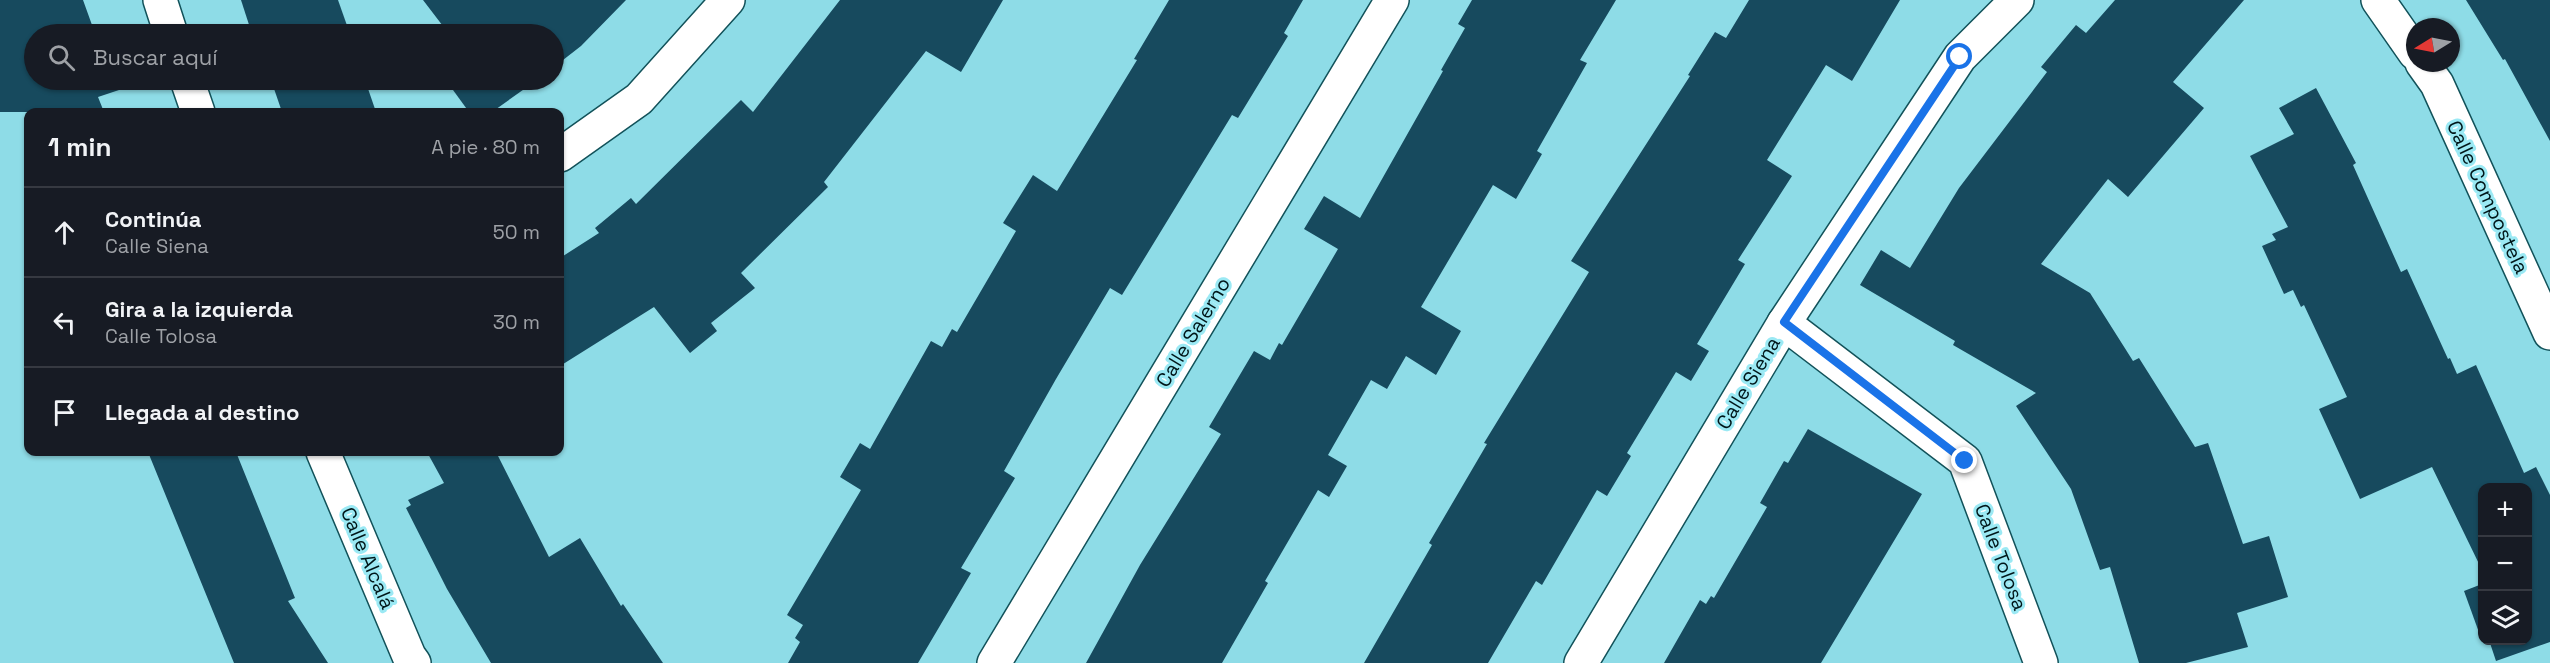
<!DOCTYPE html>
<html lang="es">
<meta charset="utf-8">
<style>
:root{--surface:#171b24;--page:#242831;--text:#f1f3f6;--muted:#9ea1a6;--line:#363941}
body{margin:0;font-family:"Space Grotesk",sans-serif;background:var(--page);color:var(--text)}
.controls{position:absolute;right:18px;bottom:18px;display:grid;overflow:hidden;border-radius:12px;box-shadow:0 2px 4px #0004}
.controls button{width:54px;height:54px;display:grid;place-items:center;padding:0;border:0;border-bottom:2px solid var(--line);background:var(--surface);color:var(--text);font:30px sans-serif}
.compass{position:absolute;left:2406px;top:18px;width:54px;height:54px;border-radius:50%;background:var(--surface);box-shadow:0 2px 4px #0004;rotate:260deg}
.stop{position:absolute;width:18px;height:18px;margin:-14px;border:4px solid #1a73e8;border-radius:50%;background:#fff}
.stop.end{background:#1a73e8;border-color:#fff;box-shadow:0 2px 6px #0008}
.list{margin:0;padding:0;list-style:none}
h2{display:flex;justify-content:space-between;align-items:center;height:78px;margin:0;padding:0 24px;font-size:26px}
h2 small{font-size:20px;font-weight:400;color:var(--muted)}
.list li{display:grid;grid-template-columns:39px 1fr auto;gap:18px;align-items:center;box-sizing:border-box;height:90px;padding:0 24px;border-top:2px solid var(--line)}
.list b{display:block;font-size:22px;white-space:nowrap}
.list p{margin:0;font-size:20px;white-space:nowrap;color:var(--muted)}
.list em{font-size:20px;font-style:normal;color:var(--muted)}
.icon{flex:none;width:33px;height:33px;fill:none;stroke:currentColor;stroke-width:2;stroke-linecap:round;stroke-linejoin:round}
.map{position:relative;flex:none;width:2550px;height:663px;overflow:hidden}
.search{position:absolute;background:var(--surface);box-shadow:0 2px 4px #0004;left:24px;top:24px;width:540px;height:66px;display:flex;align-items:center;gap:15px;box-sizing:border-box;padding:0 21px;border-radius:33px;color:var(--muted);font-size:22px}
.panel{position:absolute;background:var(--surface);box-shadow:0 2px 4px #0004;left:24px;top:108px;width:540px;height:348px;border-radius:12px}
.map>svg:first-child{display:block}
.building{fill:#174a5e}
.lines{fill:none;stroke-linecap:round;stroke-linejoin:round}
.minor-casing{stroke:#12525a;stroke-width:36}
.minor{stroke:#fff;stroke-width:33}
.route{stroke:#1a73e8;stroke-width:8}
.labels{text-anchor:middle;stroke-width:6;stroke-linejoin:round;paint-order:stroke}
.street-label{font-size:20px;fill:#001619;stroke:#9be9f4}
</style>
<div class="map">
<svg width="2550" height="663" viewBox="0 0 2550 663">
<rect width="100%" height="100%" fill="#8edce7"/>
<!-- building -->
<g class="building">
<path d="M0 0H83L92 25 99 26 102 34H34V80H118L122 89 98 97 104 112H0Z"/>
<path d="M241 0H338L350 34H252Z"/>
<path d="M423 0H626L581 46 554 67V34H449Z"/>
<path d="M840 0H1003L961 72 926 51 824 182 828 187 741 273 755 288 711 323 717 331 690 353 654 307 560 366V258L599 233 595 228 631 198 636 204 741 100 753 112Z"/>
<path d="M1169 0H1303L1284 33 1288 36 1238 118 1232 115 1122 295 1110 288 1056 379 1004 471 1015 478 961 568 971 573 918 663H788L800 642 795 638 803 625 787 615 861 490 840 477 860 443 870 449 931 341 942 347 952 329 957 332 1016 231 1003 223 1033 175 1057 191 1137 60 1134 59Z"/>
<path d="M1472 0H1616L1580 60 1587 63 1537 151 1542 154 1516 199 1493 185 1421 307 1461 331 1436 375 1406 356 1387 389 1371 380 1328 455 1347 466 1329 497 1318 490 1265 581 1268 583 1222 663H1086L1140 565 1221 434 1209 427 1254 351 1270 360 1279 343 1282 345 1338 249 1304 229 1324 196 1360 218 1443 71 1441 70 1465 28 1458 24Z"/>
<path d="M1749 0H1900L1852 81 1826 65 1767 160 1792 176 1738 260 1745 264 1697 344 1709 351 1691 381 1676 372 1627 453 1631 456 1607 496 1597 490 1542 585 1536 581 1488 663H1364L1432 545 1429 543 1487 444 1484 443 1589 272 1571 261 1690 76 1688 75 1715 32 1726 38Z"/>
<path d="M2115 0H2244L2173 82 2204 108 2128 197 2108 179 2041 264 2090 293 2133 361 2139 358 2195 447 2208 443 2243 544 2269 536 2288 597 2237 613 2248 647 2186 663H2139L2110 567 2100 570 2071 489 2016 406 2036 393 1953 345 1955 341 1860 285 1881 250 1910 268 1959 188 2047 72 2041 67 2076 25 2086 33Z"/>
<path d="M2466 0H2550V141L2505 59 2503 60Z"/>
<path d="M271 80H365L376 112H282Z"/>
<path d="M466 80H537L492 112H469L453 90Z"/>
<path d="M2316 88 2356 163 2353 165 2401 272 2407 269 2448 359 2450 358 2457 374 2476 365 2524 473 2536 467 2550 495V642L2496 661 2489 640H2528V488H2482V570L2432 467 2360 499 2319 409 2347 397 2304 305 2301 307 2293 290 2284 294 2262 246 2276 240 2272 234 2288 227 2250 156 2294 134 2279 108Z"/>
<path d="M1808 429 1922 494 1821 663H1664L1700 600 1706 604 1711 596 1714 598 1767 507 1760 503 1784 461 1788 463Z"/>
<path d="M148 452H236L295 598 288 601 328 663H234Z"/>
<path d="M427 452H496L549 557 580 538 621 606 623 604 663 663H491L447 589 406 508 411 505 408 500 444 483Z"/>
<path d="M2482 584V638H2481L2464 591Z"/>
</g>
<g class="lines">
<!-- minor casing -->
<g class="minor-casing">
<g id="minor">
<path d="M160 0 171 34"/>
<path d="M2378 0 2415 53"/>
<path d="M2422 63 2437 84 2550 333"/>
<path d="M187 80 198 112"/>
<path d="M560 155 639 99 728 0"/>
<path d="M1784 323 1965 461 2041 663"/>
<path d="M323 452 409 656 414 663"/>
<path d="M994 663 1392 0"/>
<path d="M1581 663 1784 323 1960 57 2017 0"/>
</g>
</g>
<!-- minor -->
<use href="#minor" class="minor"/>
</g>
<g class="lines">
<!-- route -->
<path class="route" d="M1960 57 1784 322 1965 461"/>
</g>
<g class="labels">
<!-- street labels -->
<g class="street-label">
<text transform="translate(2488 197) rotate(65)" y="7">Calle Compostela</text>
<text transform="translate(1193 332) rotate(-59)" y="7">Calle Salerno</text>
<text transform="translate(1748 383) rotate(-59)" y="7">Calle Siena</text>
<text transform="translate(2001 557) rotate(69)" y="7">Calle Tolosa</text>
<text transform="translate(368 558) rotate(67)" y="7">Calle Alcalá</text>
</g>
</g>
</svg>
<div class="controls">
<button>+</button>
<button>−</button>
<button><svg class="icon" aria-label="layers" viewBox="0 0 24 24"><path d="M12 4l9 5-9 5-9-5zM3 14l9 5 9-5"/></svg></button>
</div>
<svg class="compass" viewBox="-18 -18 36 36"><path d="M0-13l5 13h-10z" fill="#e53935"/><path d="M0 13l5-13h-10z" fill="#9ea1a6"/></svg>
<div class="stop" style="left:1960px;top:57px"></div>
<div class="stop end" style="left:1965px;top:461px"></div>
<div class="search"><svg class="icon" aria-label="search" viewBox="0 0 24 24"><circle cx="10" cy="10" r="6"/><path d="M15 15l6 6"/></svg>Buscar aquí</div>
<section class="panel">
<h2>1 min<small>A pie · 80 m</small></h2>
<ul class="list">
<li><svg class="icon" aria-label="ahead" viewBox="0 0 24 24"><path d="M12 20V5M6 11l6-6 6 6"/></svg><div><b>Continúa</b><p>Calle Siena</p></div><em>50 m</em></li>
<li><svg class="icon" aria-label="left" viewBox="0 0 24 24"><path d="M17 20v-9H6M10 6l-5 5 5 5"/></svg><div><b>Gira a la izquierda</b><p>Calle Tolosa</p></div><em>30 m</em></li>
<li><svg class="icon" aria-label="arrive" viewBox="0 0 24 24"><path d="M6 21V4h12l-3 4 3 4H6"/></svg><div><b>Llegada al destino</b></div></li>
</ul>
</section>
</div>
